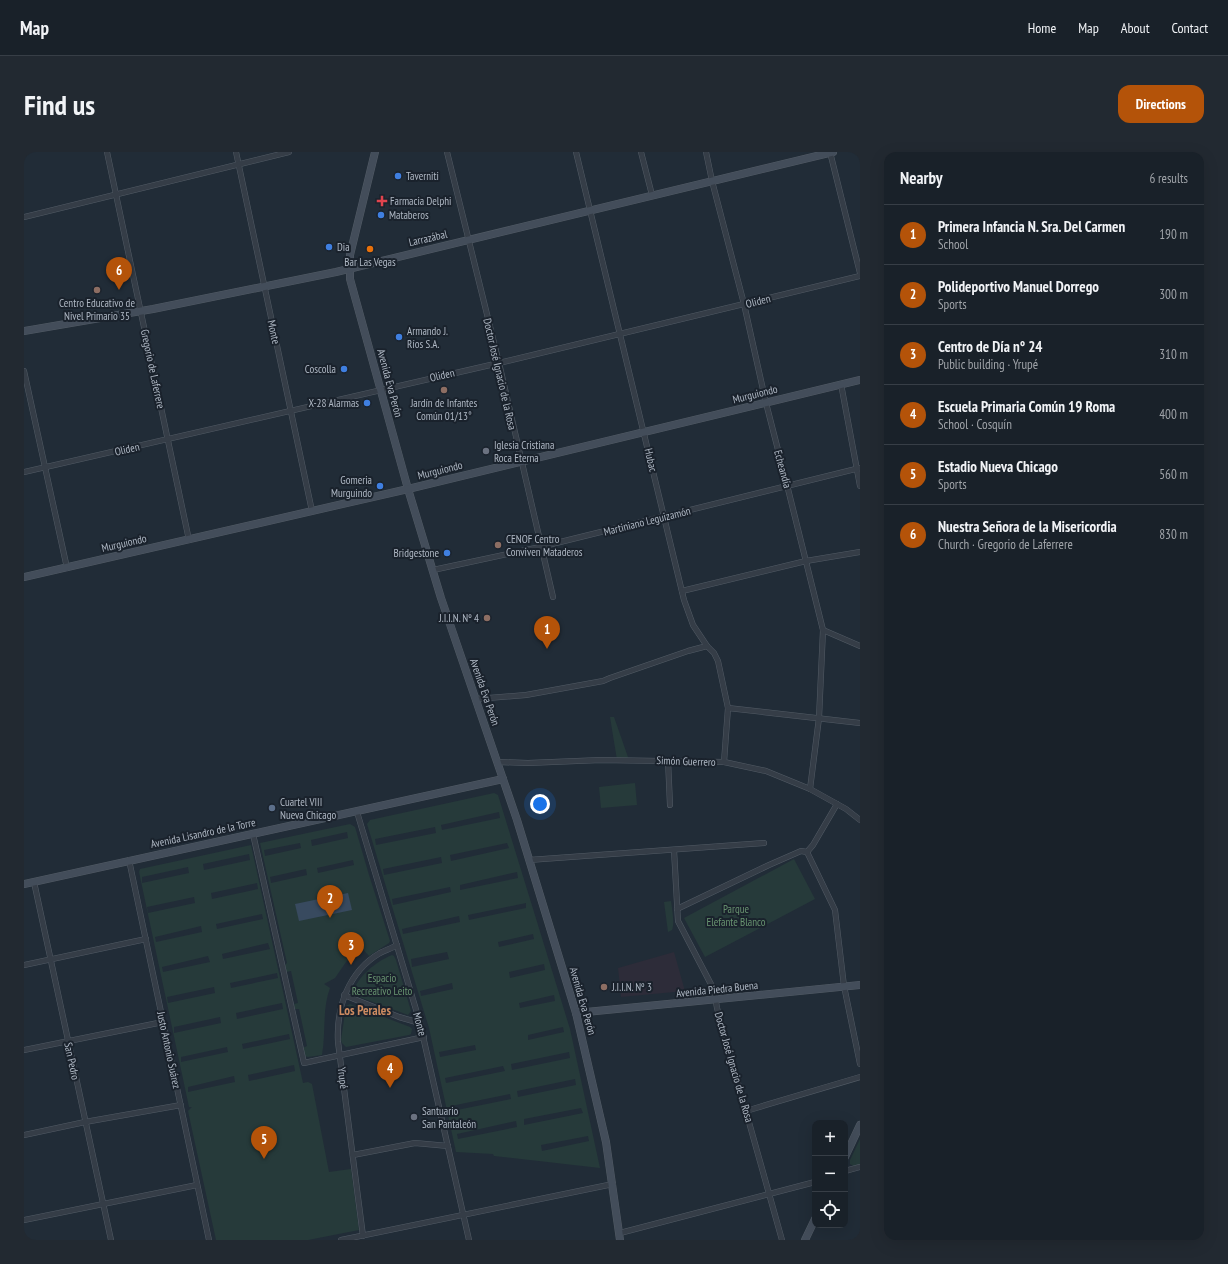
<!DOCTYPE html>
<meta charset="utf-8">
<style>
:root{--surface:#192129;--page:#222931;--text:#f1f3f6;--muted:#9fa3a8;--line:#373e46;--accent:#b45309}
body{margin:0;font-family:"PT Sans Narrow",sans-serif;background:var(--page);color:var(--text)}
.controls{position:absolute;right:12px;bottom:12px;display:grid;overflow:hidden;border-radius:8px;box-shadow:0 4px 16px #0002}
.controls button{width:36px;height:36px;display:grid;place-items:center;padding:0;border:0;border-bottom:1px solid var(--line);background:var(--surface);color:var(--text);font:20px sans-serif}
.you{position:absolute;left:516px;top:652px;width:14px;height:14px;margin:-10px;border:3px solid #fff;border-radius:50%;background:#1a73e8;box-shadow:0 0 0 6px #1a73e833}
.badge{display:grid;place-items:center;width:26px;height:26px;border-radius:50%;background:var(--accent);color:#fff;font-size:13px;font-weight:700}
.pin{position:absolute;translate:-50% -33px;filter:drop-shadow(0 1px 2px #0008)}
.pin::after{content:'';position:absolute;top:21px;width:14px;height:12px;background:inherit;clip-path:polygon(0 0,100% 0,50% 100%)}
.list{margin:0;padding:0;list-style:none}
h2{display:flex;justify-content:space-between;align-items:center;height:52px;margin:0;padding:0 16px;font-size:17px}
h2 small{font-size:13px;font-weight:400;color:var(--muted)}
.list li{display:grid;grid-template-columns:26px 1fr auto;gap:12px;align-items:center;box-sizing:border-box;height:60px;padding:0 16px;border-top:1px solid var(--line)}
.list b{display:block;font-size:15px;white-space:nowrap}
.list p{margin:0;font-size:13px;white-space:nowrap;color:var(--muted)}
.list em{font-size:13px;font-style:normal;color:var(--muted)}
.icon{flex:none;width:22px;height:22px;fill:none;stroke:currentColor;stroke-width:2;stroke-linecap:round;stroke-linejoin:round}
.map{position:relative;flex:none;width:836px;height:1088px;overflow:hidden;border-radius:12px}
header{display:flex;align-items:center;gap:24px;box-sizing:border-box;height:56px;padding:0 20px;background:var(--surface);border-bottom:1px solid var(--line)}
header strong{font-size:19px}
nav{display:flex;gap:22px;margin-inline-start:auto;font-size:14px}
.intro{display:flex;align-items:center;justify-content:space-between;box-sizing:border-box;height:96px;padding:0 24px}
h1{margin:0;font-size:28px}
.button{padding:10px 18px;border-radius:12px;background:var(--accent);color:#fff;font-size:14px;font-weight:700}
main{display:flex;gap:24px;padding:0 24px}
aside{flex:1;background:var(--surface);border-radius:12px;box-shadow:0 4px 16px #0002}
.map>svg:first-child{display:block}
.medical{fill:#2d2c39}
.green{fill:#263a3a;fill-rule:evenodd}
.water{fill:#384a5f}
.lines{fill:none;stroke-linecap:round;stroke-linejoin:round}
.street-casing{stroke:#525b65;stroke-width:6}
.secondary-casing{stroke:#525b65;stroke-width:8}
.street{stroke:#353d47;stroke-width:5}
.secondary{stroke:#434d5a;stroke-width:7}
.shop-dot{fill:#3f7fe0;stroke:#1a222c;stroke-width:1.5}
.health-dot{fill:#e0444e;stroke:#1a222c;stroke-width:1.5}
.food-dot{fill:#e8710a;stroke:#1a222c;stroke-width:1.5}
.education-dot{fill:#8d6e63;stroke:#1a222c;stroke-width:1.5}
.worship-dot{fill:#6b7280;stroke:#1a222c;stroke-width:1.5}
.service-dot{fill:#5c6f8a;stroke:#1a222c;stroke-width:1.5}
.labels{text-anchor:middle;stroke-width:4;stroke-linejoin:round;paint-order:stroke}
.poi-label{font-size:11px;fill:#afb8c4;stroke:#1a222c;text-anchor:start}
.street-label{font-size:11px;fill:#afb8c4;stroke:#1a222c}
.park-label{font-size:11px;fill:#689370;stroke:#1a222c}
.quarter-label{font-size:13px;font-weight:bold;fill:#cd8b61;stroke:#1a222c}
</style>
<header>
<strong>Map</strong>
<nav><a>Home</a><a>Map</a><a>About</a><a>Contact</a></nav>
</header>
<div class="intro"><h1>Find us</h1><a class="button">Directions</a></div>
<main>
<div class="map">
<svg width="836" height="1088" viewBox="0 0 836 1088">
<rect width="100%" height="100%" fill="#212c37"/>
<!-- medical -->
<path class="medical" d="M650 800 661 839 597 845 594 816Z"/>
<!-- green -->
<g class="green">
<path d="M586 565H590L605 608H593Z"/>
<path d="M611 631 613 653 577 656 575 635Z"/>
<path d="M470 641 474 643 546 877 576 1016 470 1004 469 1002 432 1000 405 876 343 672 346 668ZM475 660 476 666 418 678 417 673ZM411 675 412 681 352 693 351 687ZM483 691 485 696 427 709 426 703ZM417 705 418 711 360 723 359 717ZM493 720 494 726 436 738V733ZM426 735 427 740 369 753 368 747ZM502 751V756L445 768 444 763ZM435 764 436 770 379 782 378 777ZM509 782 510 787 475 795 474 790ZM423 800 425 807 388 815 387 807ZM520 812 521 818 486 826 485 820ZM428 831 429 837 397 844 396 839ZM530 843 531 849 496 856 495 851ZM539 875 540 880 504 888V883ZM451 893 452 898 416 905 415 900ZM545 900 546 906 488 918 487 912ZM479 914 481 919 422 931 421 926ZM551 927 552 933 494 945 493 939ZM486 942 487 947 428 959 427 954ZM557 956 559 961 500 973V967ZM492 969 493 975 434 987 433 982ZM564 984 565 989 518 999 517 993Z"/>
<path d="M326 672 331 675 345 723 366 789 365 791 345 804 337 795 322 810 311 826 300 832 306 836C298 857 302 881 298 903L284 905 281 904 279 896 283 894 275 857H271L270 852 274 851 267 819 262 820 261 813 263 811 236 691ZM323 680 324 686 288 694 287 688ZM276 691 277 696 241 704 240 698ZM329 708 330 713 294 721 293 716ZM282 717 283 723 247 731 246 725Z"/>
<path d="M227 693 279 931 284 930 288 932 305 1020 327 1017 335 1078 284 1088H192L164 959 168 955H165L115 720 116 717ZM225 702 226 708 180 718 179 712ZM164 715 165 721 118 731V725ZM233 731 234 737 188 747 187 741ZM170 745 171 751 124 761 123 755ZM238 762 239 767 193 777 192 772ZM177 774 178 780 132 790 131 785ZM244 791 246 797 199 807 198 802ZM184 804 186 810 139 820 138 815ZM253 821 254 826 207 836 206 831ZM190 835 191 841 144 851 143 845ZM258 851 259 857 213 867 212 861ZM196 865 197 871 150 881V875ZM265 882 266 887 219 897 218 892ZM203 895 204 900 157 910V905ZM270 913 271 919 225 929 224 923ZM210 924 211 930 164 940V935Z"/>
<path d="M770 707 791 747 681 805 660 766Z"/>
<path d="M647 749C648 756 651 773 648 778L644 780 640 750Z"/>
<path d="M368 803 370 804 372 808 387 859 384 863 330 843 329 840C334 824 353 809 368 803Z"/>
<path d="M326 852 386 875 388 877 387 882 385 883 322 895 318 891 317 888 322 854Z"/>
<path d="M836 987V1013L829 1014 826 1012V1008Z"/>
</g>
<!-- water -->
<path class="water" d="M324 741 328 758 275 769 271 752Z"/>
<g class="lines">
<!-- street casing -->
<g class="street-casing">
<g id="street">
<path d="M83 0 165 388"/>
<path d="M212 0 288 359"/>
<path d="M423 0 475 211 529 445"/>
<path d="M552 0 660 448 669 473 683 494 690 501 694 509 704 556 700 610"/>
<path d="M617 0 628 43"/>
<path d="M682 0 688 29 720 152 742 251 763 333 799 478 795 566 786 637"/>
<path d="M806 0 836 121"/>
<path d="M0 65 265 0"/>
<path d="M0 219 43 416"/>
<path d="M817 232 836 334"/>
<path d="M0 320 475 211 836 124"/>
<path d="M409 418 516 395 836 316"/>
<path d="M658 439 782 409 836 400"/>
<path d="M799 478 836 494"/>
<path d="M452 547 502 543 579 529 586 526 664 499 683 494"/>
<path d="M704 556 836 571"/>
<path d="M644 608 646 653"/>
<path d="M474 610 504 611 577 608 700 610 742 619 786 637 822 657 836 668"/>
<path d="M333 660 396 871 445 1088"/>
<path d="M229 682 280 911 400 885"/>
<path d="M650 698 654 769 690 838 693 856 758 1088"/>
<path d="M783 700 811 758 820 834 836 912"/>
<path d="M783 700 789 693 813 652"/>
<path d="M105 708 185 1088"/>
<path d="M505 708 740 691"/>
<path d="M10 730 87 1088"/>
<path d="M653 757 745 713 777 699 783 700"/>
<path d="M0 813 122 787"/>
<path d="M320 843 375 865 396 871"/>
<path d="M0 898 139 870"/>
<path d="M722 959 836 925"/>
<path d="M0 983 61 970 157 953"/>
<path d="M329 1003 391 991 424 994"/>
<path d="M821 1019 836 1015"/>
<path d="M0 1068 173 1033"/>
<path d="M596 1081 791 1030"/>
<path d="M339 1084 314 890C312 855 325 819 356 801 362 798 368 796 373 793"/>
<path d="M317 1088 589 1032"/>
</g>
</g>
<!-- secondary casing -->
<g class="secondary-casing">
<g id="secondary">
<path d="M351 0 326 103V127L384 337 417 446 493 668 552 861 582 990 596 1088"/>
<path d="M0 179 129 157 312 120 809 0"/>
<path d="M0 425 384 337 836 228"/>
<path d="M0 732 479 627"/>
<path d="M552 861 836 833"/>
<path d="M821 1005 836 973"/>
<path d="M781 1088 791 1067"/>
</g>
</g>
<!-- street -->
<use href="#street" class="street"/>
<!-- secondary -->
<use href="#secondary" class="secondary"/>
</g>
<!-- markers -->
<g class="shop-dot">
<circle cx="374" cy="24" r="4"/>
<circle cx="357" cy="63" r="4"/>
<circle cx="305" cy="95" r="4"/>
<circle cx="375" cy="185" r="4"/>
<circle cx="320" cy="217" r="4"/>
<circle cx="343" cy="251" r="4"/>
<circle cx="356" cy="334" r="4"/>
<circle cx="423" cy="401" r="4"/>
</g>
<path class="health-dot" d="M356 43h4v4h4v4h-4v4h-4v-4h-4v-4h4z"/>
<circle class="food-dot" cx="346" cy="97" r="4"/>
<g class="education-dot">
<circle cx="73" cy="138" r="4"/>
<circle cx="420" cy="238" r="4"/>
<circle cx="474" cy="393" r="4"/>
<circle cx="463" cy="466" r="4"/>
<circle cx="580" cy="835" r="4"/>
</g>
<g class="worship-dot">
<circle cx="462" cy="299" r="4"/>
<circle cx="390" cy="965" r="4"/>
</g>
<circle class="service-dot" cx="248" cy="656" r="4"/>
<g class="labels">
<!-- poi labels -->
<g class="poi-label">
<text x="382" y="28">Taverniti</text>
<text x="366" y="53">Farmacia Delphi</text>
<text x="365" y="67">Mataberos</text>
<text x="313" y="99">Dia</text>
<text x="346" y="114" text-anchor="middle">Bar Las Vegas</text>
<text x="73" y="155" text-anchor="middle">Centro Educativo de<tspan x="73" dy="13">Nivel Primario 35</tspan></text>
<text x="383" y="183">Armando J.<tspan x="383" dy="13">Ríos S.A.</tspan></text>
<text x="312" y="221" text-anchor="end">Coscolla</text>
<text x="335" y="255" text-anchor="end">X-28 Alarmas</text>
<text x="420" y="255" text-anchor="middle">Jardín de Infantes<tspan x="420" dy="13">Común 01/13°</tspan></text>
<text x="470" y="297">Iglesia Cristiana<tspan x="470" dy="13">Roca Eterna</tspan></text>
<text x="348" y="332" text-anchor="end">Gomeria<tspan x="348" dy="13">Murguindo</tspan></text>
<text x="482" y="391">CENOF Centro<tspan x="482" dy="13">Conviven Mataderos</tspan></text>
<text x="415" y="405" text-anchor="end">Bridgestone</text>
<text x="455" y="470" text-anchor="end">J.I.I.N. Nº 4</text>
<text x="256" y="654">Cuartel VIII<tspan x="256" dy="13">Nueva Chicago</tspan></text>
<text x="588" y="839">J.I.I.N. Nº 3</text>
<text x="398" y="963">Santuario<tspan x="398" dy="13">San Pantaleón</tspan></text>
</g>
<!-- street labels -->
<g class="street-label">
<text transform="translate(404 86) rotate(-13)" y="4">Larrazábal</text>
<text transform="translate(734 149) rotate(-14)" y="4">Oliden</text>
<text transform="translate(250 180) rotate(78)" y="4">Monte</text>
<text transform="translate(129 217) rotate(78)" y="4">Gregorio de Laferrere</text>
<text transform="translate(476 222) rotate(77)" y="4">Doctor José Ignacio de la Rosa</text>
<text transform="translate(418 223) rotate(-13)" y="4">Oliden</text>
<text transform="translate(366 231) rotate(75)" y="4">Avenida Eva Perón</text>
<text transform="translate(731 242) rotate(-14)" y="4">Murguiondo</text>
<text transform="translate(103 297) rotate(-13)" y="4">Oliden</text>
<text transform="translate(627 308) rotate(77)" y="4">Hubac</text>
<text transform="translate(759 317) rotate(75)" y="4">Echeandía</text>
<text transform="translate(416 318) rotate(-14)" y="4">Murguiondo</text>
<text transform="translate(623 369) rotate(-14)" y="4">Martiniano Leguizamón</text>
<text transform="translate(100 391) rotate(-13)" y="4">Murguiondo</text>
<text transform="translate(461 540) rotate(71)" y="4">Avenida Eva Perón</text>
<text transform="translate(662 609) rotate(2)" y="4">Simón Guerrero</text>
<text transform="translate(179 681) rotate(-12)" y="4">Avenida Lisandro de la Torre</text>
<text transform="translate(693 837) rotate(-6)" y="4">Avenida Piedra Buena</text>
<text transform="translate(559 849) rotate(74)" y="4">Avenida Eva Perón</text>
<text transform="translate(396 872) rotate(75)" y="4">Monte</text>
<text transform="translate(145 898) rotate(78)" y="4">Justo Antonio Suárez</text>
<text transform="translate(48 909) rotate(78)" y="4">San Pedro</text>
<text transform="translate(710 915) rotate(74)" y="4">Doctor José Ignacio de la Rosa</text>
<text transform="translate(319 926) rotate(83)" y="4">Yrupé</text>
</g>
<!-- park labels -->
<g class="park-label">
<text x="712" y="761">Parque<tspan x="712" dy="13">Elefante Blanco</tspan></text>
<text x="358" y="830">Espacio<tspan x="358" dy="13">Recreativo Leito</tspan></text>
</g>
<!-- quarter labels -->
<g class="quarter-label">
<text x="341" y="863">Los Perales</text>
</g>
</g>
</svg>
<div class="controls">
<button>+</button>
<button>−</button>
<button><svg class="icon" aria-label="locate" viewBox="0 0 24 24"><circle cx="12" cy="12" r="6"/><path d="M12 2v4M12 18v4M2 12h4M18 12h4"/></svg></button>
</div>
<div class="you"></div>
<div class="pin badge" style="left:523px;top:497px">1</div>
<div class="pin badge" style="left:306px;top:766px">2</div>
<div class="pin badge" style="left:327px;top:813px">3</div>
<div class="pin badge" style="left:366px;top:936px">4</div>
<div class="pin badge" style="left:240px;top:1007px">5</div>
<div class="pin badge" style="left:95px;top:138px">6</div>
</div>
<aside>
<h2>Nearby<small>6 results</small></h2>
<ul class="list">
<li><span class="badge">1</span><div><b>Primera Infancia N. Sra. Del Carmen</b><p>School</p></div><em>190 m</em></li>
<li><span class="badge">2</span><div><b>Polideportivo Manuel Dorrego</b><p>Sports</p></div><em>300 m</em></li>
<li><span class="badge">3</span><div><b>Centro de Día n° 24</b><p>Public building · Yrupé</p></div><em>310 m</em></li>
<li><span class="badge">4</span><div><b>Escuela Primaria Común 19 Roma</b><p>School · Cosquín</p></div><em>400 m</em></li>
<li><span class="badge">5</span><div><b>Estadio Nueva Chicago</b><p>Sports</p></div><em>560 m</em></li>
<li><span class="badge">6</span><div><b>Nuestra Señora de la Misericordia</b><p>Church · Gregorio de Laferrere</p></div><em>830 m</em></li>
</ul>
</aside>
</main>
